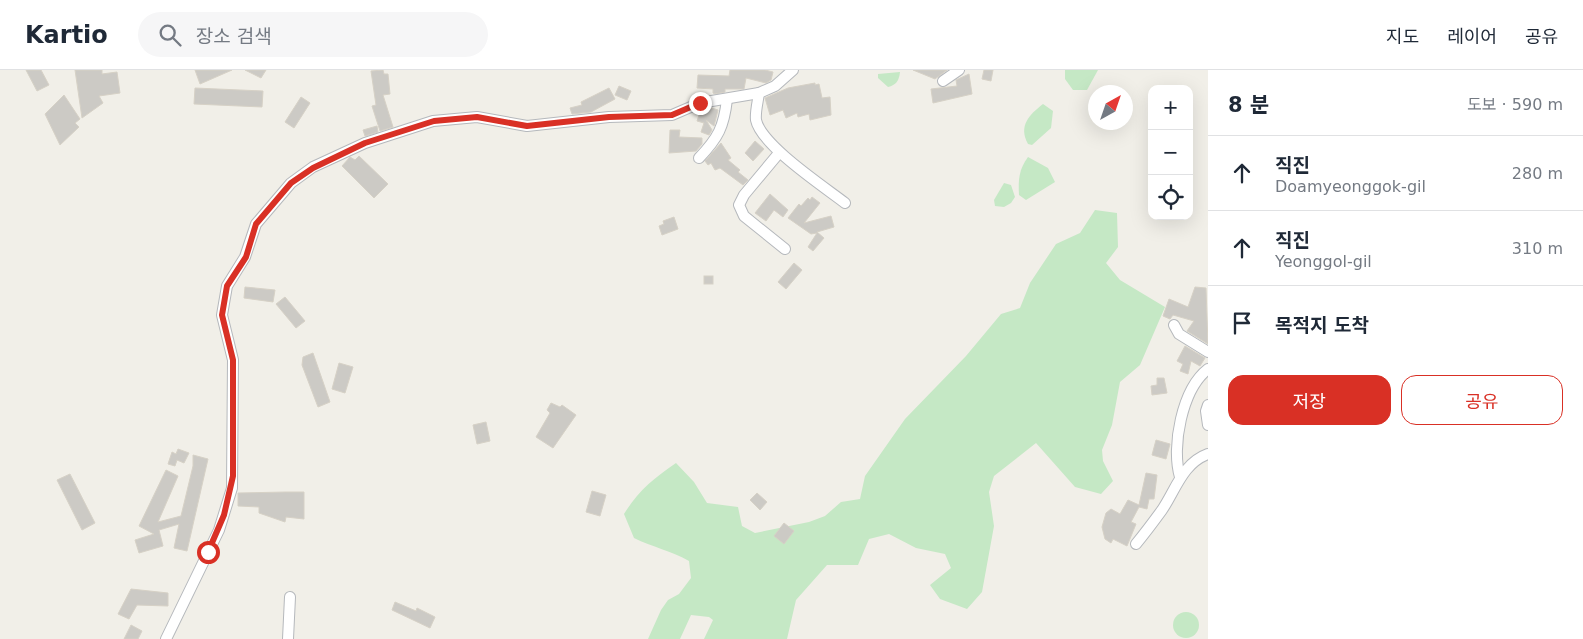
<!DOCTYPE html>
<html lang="ko">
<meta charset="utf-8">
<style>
:root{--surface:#fff;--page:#f6f6f7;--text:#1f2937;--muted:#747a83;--line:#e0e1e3;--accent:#d93025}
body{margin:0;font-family:"DejaVu Sans","Noto Sans KR",sans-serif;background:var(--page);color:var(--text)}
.controls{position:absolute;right:15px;top:15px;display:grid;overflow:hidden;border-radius:10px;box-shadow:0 5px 20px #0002}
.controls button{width:45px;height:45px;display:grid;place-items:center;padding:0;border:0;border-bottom:1px solid var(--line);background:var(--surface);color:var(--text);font:25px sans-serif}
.compass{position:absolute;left:1088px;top:15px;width:45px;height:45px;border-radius:50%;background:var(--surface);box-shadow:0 5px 20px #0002;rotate:40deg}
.stop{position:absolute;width:15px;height:15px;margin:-11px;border:4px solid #d93025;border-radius:50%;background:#fff}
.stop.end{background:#d93025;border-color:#fff;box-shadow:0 1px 5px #0008}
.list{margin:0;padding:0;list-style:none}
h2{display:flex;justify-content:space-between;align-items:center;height:65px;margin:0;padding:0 20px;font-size:21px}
h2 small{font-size:16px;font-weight:400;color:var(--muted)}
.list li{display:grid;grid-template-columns:32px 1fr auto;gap:15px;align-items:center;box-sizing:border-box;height:75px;padding:0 20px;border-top:1px solid var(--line)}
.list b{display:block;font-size:19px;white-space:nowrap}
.list p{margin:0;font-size:16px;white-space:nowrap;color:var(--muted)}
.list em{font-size:16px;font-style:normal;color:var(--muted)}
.actions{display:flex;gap:10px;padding:15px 20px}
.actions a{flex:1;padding:11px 0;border:1px solid var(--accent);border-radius:15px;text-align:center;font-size:18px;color:var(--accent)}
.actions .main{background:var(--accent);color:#fff}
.icon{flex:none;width:28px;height:28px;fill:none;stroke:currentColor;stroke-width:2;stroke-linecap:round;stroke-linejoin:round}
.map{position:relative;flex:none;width:1208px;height:569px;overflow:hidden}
header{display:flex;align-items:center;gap:30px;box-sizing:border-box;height:70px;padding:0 25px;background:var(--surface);border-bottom:1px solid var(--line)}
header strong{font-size:24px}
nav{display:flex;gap:28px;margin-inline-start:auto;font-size:18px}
.search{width:350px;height:45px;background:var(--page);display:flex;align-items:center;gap:12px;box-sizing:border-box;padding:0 18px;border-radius:28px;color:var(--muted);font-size:19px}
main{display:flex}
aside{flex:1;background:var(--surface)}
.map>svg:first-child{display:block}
.green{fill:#c5e8c5}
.building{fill:#cccac5;stroke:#d6d1c6}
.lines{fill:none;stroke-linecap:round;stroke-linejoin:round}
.minor-casing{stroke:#b5b8bc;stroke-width:12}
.minor{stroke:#fff;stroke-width:10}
.route{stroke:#d93025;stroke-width:6}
</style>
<header>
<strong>Kartio</strong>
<div class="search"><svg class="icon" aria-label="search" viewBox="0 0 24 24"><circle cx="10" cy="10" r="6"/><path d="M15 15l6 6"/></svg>장소 검색</div>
<nav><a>지도</a><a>레이어</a><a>공유</a></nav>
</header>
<main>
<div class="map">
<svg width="1208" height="569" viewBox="0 0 1208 569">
<rect width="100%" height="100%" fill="#f1efe8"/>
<!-- green -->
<g class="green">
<path d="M1065 0H1098L1087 20H1073L1065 9Z"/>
<path d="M900 2C899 11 896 15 888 17L878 8V4Z"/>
<path d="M1043 34 1053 41 1051 58 1032 75 1028 74C1018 56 1029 45 1043 34Z"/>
<path d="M1028 87 1048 98 1055 112 1026 130 1019 125C1018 110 1019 99 1028 87Z"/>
<path d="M1004 113 1011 115 1015 127 1011 133 1004 137 995 136 994 130Z"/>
<path d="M1095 140 1117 143 1118 177 1106 193 1120 210 1165 237 1140 295 1120 312 1112 355 1102 380 1103 391 1113 411 1101 424 1075 417 1036 373 994 406 989 422 994 456 982 522 967 539 940 529 930 515 951 498 945 484 916 478 889 464 869 469 858 495H827L796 530 787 569H704L713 550 709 547 691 545 680 569H648L661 540 668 530 679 524 691 508 689 491C672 481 652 477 634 468L624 444C638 421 654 408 676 393L694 412 707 433 738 437 742 456 755 463 809 452 825 446 841 432 860 429 865 406 905 349 966 286 1001 244 1020 238 1030 213 1056 174 1080 163Z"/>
<circle cx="1186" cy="555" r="13"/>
</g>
<!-- building -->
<g class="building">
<path d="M26 0H41L49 15 37 21Z"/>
<path d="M75 0H102V4L117 2 120 23 99 26 103 33 82 48Z"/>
<path d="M195 0H232L200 14Z"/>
<path d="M245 0H266L261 8Z"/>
<path d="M383 0 384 4H388L390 24 383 25 393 57 380 61 372 36 376 35 371 1Z"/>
<path d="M730 0H765L773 2 771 10 766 13 746 8 744 19H725V22L715 24 713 23V19L697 18 698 5 729 6Z"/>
<path d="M913 0H947L935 9Z"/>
<path d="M984 0H993L991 11 982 9Z"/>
<path d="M969 4 972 24 933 33 931 19 957 16 956 10Z"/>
<path d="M815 13V15L819 14 822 28 830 27 831 45 810 50 809 44 798 47 797 43 786 48 783 40 770 45 765 28 788 18Z"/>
<path d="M619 16 631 21 627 30 615 25Z"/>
<path d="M195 18 263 21 262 37 194 34Z"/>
<path d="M609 18 615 29 591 42 572 44 570 38 582 35 581 32Z"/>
<path d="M64 25 80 49 75 53 79 57 60 75 45 44Z"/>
<path d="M301 27 310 33 294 58 285 52Z"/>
<path d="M712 38 718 40 714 56 706 50 712 60 709 65 701 62 704 53 697 51 700 42 706 43 707 39Z"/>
<path d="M377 56 378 62 365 66 363 60Z"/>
<path d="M670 60H680L679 67 702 68V74L696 81 669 83Z"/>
<path d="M755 71 764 79 753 91 745 83Z"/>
<path d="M721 73 731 88 728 90 740 100 738 102 748 110 743 115 720 98 715 100 711 93 708 95 705 91Z"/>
<path d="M359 86 388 114 374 128 342 96 350 87 355 90Z"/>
<path d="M770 124 788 140 783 147 774 140 766 151 755 143Z"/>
<path d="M812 127 820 133 804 153 831 146 834 157 817 162 824 168 813 181 808 177 817 163 811 164 788 148 799 134 801 136 808 128 810 130Z"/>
<path d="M674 147 678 159 662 165 659 156 664 154 663 151Z"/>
<path d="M794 193 802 200 786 219 778 212Z"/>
<rect x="704" y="206" width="9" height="8"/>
<path d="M245 217 275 220 273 232 244 228Z"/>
<path d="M1195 217 1206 218 1208 274 1187 261 1194 251 1173 245 1170 249 1163 246 1169 229 1188 237Z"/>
<path d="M285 227 305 251 296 258 276 234Z"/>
<path d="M1185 276 1205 288 1200 296 1191 291 1188 304 1180 301 1183 294 1177 291Z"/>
<path d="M313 283 330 332 318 337 302 295 303 287Z"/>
<path d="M339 293 353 297 345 323 332 319Z"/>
<path d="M1157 308H1164L1167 323 1152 325 1151 316 1157 315Z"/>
<path d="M551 333 560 337 562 335 576 345 553 378 536 367 550 343 547 340Z"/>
<path d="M486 352 490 371 477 374 473 355Z"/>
<path d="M1156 370 1170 374 1166 389 1152 385Z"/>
<path d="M178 379 189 383 184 393 177 390 175 396 168 394 172 382 176 384Z"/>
<path d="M193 385 208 389 187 481 174 478 179 454 159 460 163 476 139 483 135 470 154 464 139 456 166 400 178 406 158 452 181 446 193 396Z"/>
<path d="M1146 403 1157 405 1154 429H1149L1147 439 1139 437 1131 452 1136 454 1127 476 1113 469 1111 473 1105 469 1102 457 1106 443 1111 439 1120 444 1128 430 1139 435Z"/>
<path d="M70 404 95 453 82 460 57 410Z"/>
<path d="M592 421 606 425 600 446 586 442Z"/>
<path d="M286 422H304V449L286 447 285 452 259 443V437L238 436V423Z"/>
<path d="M757 423 767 432 760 440 750 430Z"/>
<path d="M784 453 794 461 784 474 774 466Z"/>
<path d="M131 519 168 523V536L137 535 129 549 118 544Z"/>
<path d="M395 532 416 541 417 538 435 547 430 558 392 540Z"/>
<path d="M131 555 142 561 138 569H124Z"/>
</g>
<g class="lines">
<!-- minor casing -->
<g class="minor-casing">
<g id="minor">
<path d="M943 11 959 0"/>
<path d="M759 23C758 31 755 42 756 50 761 75 823 116 845 133"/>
<path d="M779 83 744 125 739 135 744 146 785 179"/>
<path d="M699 88C718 68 724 57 727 29"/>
<path d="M1174 255 1179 264 1208 282"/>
<path d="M1208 335 1206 341 1208 355"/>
<path d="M1180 407C1171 377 1182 319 1208 299"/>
<path d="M1136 474C1145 463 1154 451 1162 440 1176 419 1183 393 1208 384"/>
<path d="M166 569 219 460 232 418 233 290 222 245 227 216 245 187 256 154 291 113 313 97 365 73 433 51 477 47 527 56 609 47 672 45 700 33 759 23 775 16 793 0"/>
<path d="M288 569 290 527"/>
</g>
</g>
<!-- minor -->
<use href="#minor" class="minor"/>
</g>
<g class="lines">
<!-- route -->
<path class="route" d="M208 482 224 445 233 406V290L222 245 227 216 246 187 256 154 291 113 313 98 365 73 434 51 477 47 527 56 609 47 672 45 700 33"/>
</g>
</svg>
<div class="controls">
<button>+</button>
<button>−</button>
<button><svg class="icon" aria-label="locate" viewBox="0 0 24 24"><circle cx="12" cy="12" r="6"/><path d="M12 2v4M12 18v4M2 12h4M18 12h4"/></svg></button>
</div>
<svg class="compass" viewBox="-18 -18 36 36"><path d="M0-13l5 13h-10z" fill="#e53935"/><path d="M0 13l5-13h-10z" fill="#747a83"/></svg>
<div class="stop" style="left:208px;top:482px"></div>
<div class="stop end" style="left:700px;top:33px"></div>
</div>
<aside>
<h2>8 분<small>도보 · 590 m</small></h2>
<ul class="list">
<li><svg class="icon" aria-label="ahead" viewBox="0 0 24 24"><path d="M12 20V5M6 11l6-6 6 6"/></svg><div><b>직진</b><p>Doamyeonggok-gil</p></div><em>280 m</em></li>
<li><svg class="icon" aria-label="ahead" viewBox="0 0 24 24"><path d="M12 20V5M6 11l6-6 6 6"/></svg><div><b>직진</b><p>Yeonggol-gil</p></div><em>310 m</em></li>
<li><svg class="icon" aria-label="arrive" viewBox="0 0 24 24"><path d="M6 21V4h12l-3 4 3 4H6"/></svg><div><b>목적지 도착</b></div></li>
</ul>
<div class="actions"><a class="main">저장</a><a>공유</a></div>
</aside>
</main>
